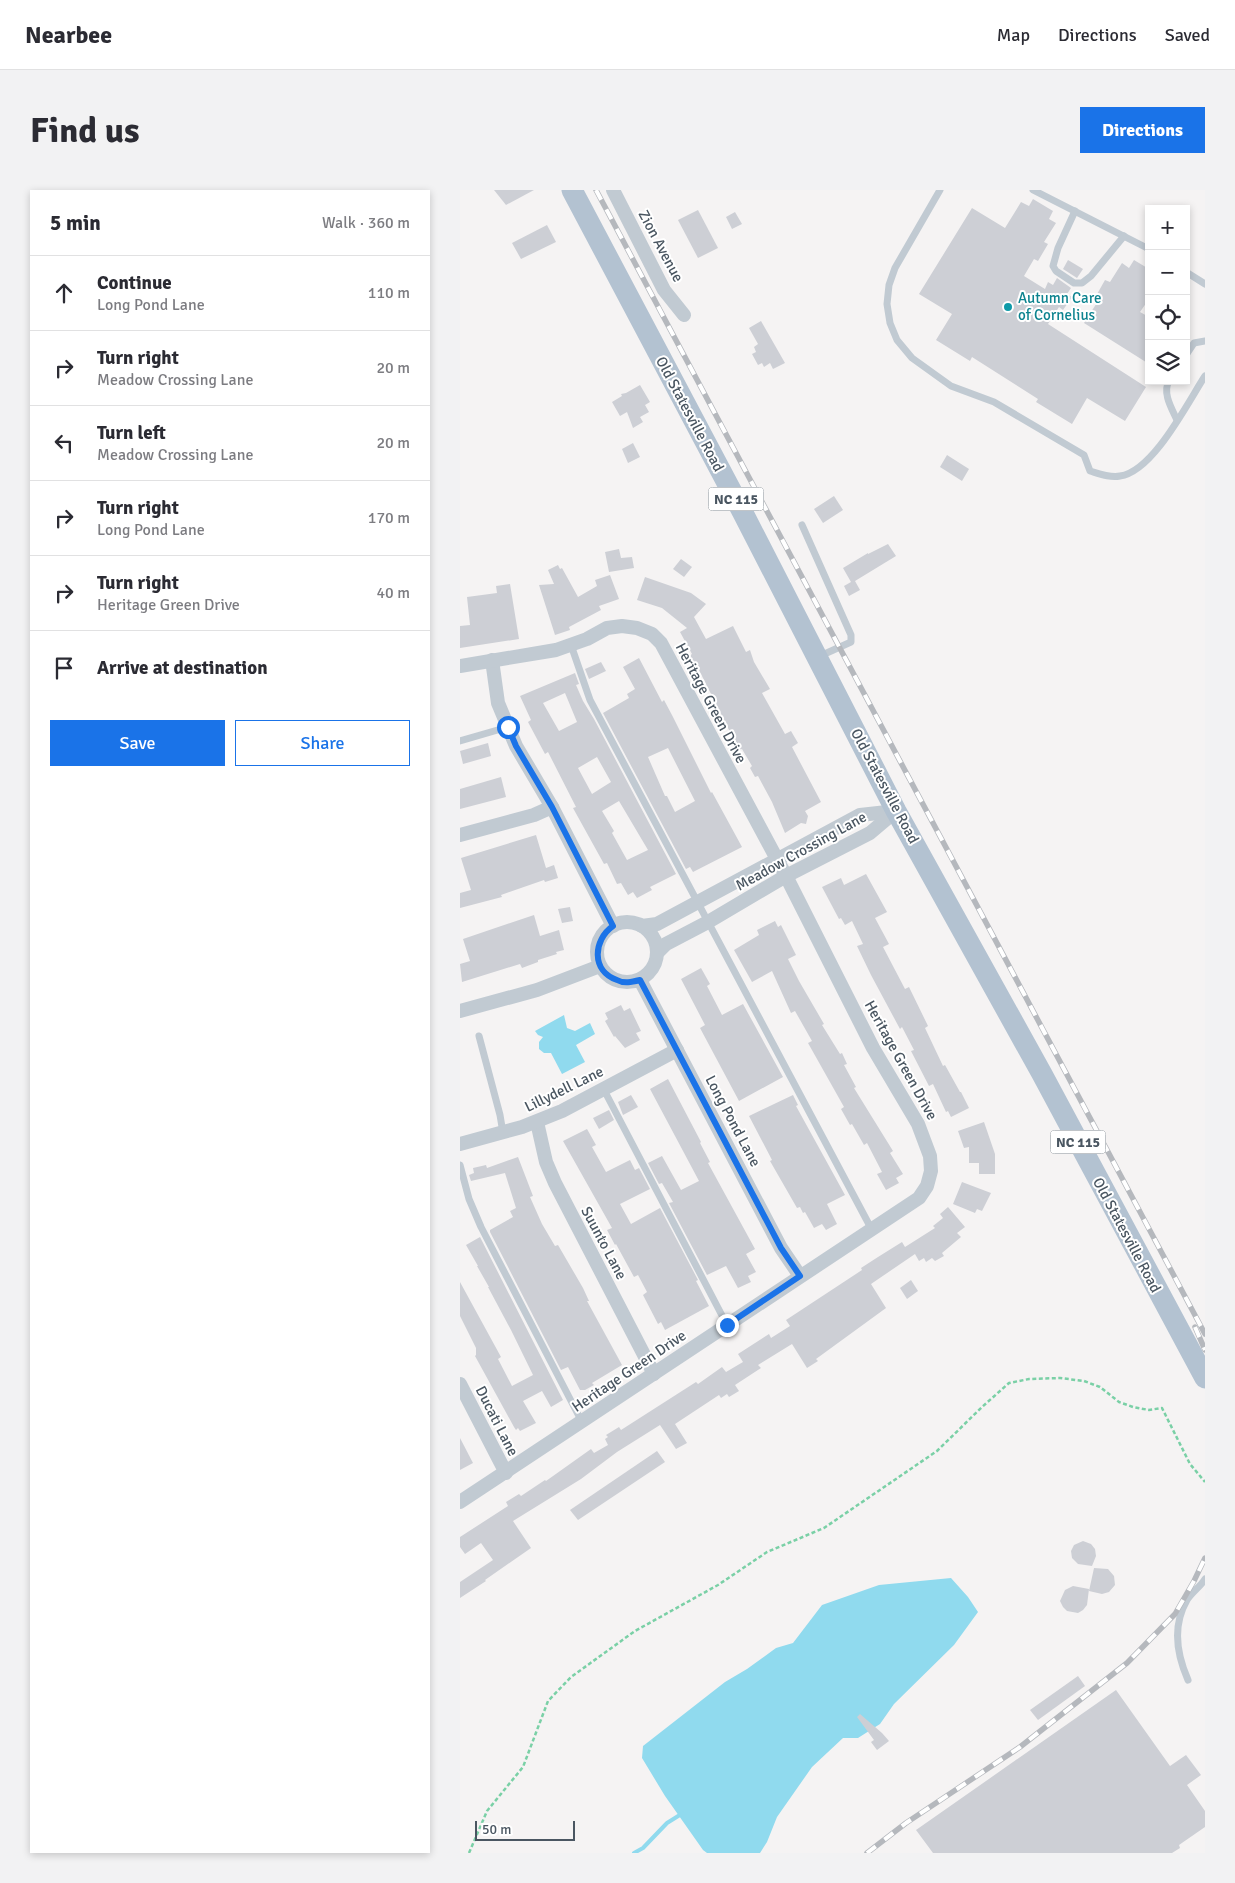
<!DOCTYPE html>
<meta charset="utf-8">
<style>
:root{--surface:#fff;--page:#f2f2f3;--text:#2b2b33;--muted:#7c7c81;--line:#e1e1e2;--accent:#1a73e8}
body{margin:0;font-family:Signika,sans-serif;background:var(--page);color:var(--text)}
.controls{position:absolute;right:15px;top:15px;display:grid;overflow:hidden;border-radius:0px;box-shadow:0 2px 8px #0003}
.controls button{width:45px;height:45px;display:grid;place-items:center;padding:0;border:0;border-bottom:1px solid var(--line);background:var(--surface);color:var(--text);font:25px sans-serif}
.scale{position:absolute;left:15px;bottom:12px;width:100px;box-sizing:border-box;padding-left:5px;border:2px solid #4a5661;border-top:0;font-size:14px;line-height:18px;white-space:nowrap;color:#4a5661;-webkit-text-stroke:4px #fff;paint-order:stroke}
.stop{position:absolute;width:15px;height:15px;margin:-11px;border:4px solid #1a73e8;border-radius:50%;background:#fff}
.stop.end{background:#1a73e8;border-color:#fff;box-shadow:0 1px 5px #0008}
.list{margin:0;padding:0;list-style:none}
h2{display:flex;justify-content:space-between;align-items:center;height:65px;margin:0;padding:0 20px;font-size:21px}
h2 small{font-size:16px;font-weight:400;color:var(--muted)}
.list li{display:grid;grid-template-columns:32px 1fr auto;gap:15px;align-items:center;box-sizing:border-box;height:75px;padding:0 20px;border-top:1px solid var(--line)}
.list b{display:block;font-size:19px;white-space:nowrap}
.list p{margin:0;font-size:16px;white-space:nowrap;color:var(--muted)}
.list em{font-size:16px;font-style:normal;color:var(--muted)}
.actions{display:flex;gap:10px;padding:15px 20px}
.actions a{flex:1;padding:11px 0;border:1px solid var(--accent);border-radius:0px;text-align:center;font-size:18px;color:var(--accent)}
.actions .main{background:var(--accent);color:#fff}
.icon{flex:none;width:28px;height:28px;fill:none;stroke:currentColor;stroke-width:2;stroke-linecap:round;stroke-linejoin:round}
.map{position:relative;flex:none;width:745px;height:1663px;overflow:hidden;border-radius:0px}
header{display:flex;align-items:center;gap:30px;box-sizing:border-box;height:70px;padding:0 25px;background:var(--surface);border-bottom:1px solid var(--line)}
header strong{font-size:24px}
nav{display:flex;gap:28px;margin-inline-start:auto;font-size:18px}
.intro{display:flex;align-items:center;justify-content:space-between;box-sizing:border-box;height:120px;padding:0 30px}
h1{margin:0;font-size:35px}
.button{padding:12px 22px;border-radius:0px;background:var(--accent);color:#fff;font-size:18px;font-weight:700}
main{display:flex;gap:30px;padding:0 30px}
aside{flex:1;background:var(--surface);border-radius:0px;box-shadow:0 2px 8px #0003}
.map>svg:first-child{display:block}
.water{fill:#90daee}
.lines{fill:none;stroke-linecap:round;stroke-linejoin:round}
.stream{stroke:#90daee;stroke-width:4}
.building{fill:#cdcfd5;fill-rule:evenodd}
.path{stroke:#7ad0a6;stroke-width:2.5;stroke-dasharray:4 2.5;stroke-linecap:butt}
.lane{stroke:#c1cad2;stroke-width:7}
.street{stroke:#c1cad2;stroke-width:14}
.primary{stroke:#b3c2d1;stroke-width:21}
.rail-casing{stroke:#b5b8bd;stroke-width:5.5}
.rail{stroke:#fff;stroke-width:4;stroke-dasharray:11;stroke-linecap:butt}
.route{stroke:#1a73e8;stroke-width:6}
.culture-dot{fill:#0f9aa8;stroke:#fff;stroke-width:2}
.labels{text-anchor:middle;stroke-width:4;stroke-linejoin:round;paint-order:stroke}
.shield{fill:#fff;stroke:#808990;stroke-width:1}
.shield-label{font-size:14px;font-weight:bold;fill:#4a5661}
.street-label{font-size:15px;fill:#4a5661;stroke:#fff}
.culture-label{font-size:15px;fill:#0d838f;stroke:#fff;text-anchor:start}
</style>
<header>
<strong>Nearbee</strong>
<nav><a>Map</a><a>Directions</a><a>Saved</a></nav>
</header>
<div class="intro"><h1>Find us</h1><a class="button">Directions</a></div>
<main>
<aside>
<h2>5 min<small>Walk · 360 m</small></h2>
<ul class="list">
<li><svg class="icon" aria-label="ahead" viewBox="0 0 24 24"><path d="M12 20V5M6 11l6-6 6 6"/></svg><div><b>Continue</b><p>Long Pond Lane</p></div><em>110 m</em></li>
<li><svg class="icon" aria-label="right" viewBox="0 0 24 24"><path d="M7 20v-9h11M14 6l5 5-5 5"/></svg><div><b>Turn right</b><p>Meadow Crossing Lane</p></div><em>20 m</em></li>
<li><svg class="icon" aria-label="left" viewBox="0 0 24 24"><path d="M17 20v-9H6M10 6l-5 5 5 5"/></svg><div><b>Turn left</b><p>Meadow Crossing Lane</p></div><em>20 m</em></li>
<li><svg class="icon" aria-label="right" viewBox="0 0 24 24"><path d="M7 20v-9h11M14 6l5 5-5 5"/></svg><div><b>Turn right</b><p>Long Pond Lane</p></div><em>170 m</em></li>
<li><svg class="icon" aria-label="right" viewBox="0 0 24 24"><path d="M7 20v-9h11M14 6l5 5-5 5"/></svg><div><b>Turn right</b><p>Heritage Green Drive</p></div><em>40 m</em></li>
<li><svg class="icon" aria-label="arrive" viewBox="0 0 24 24"><path d="M6 21V4h12l-3 4 3 4H6"/></svg><div><b>Arrive at destination</b></div></li>
</ul>
<div class="actions"><a class="main">Save</a><a>Share</a></div>
</aside>
<div class="map">
<svg width="745" height="1663" viewBox="0 0 745 1663">
<rect width="100%" height="100%" fill="#f5f3f3"/>
<!-- water -->
<g class="water">
<path d="M104 825 107 838 115 841 130 833 135 844 116 855 125 872 102 884 91 863H84L79 859V852L83 847 78 845 75 841Z"/>
<path d="M491 1388 508 1407 518 1422 494 1455 434 1514 420 1534 398 1548H383L352 1577 317 1627 307 1652 300 1663H247L243 1660 205 1606 182 1568 183 1556 265 1492 287 1479 316 1458 333 1453 362 1415 419 1395Z"/>
</g>
<g class="lines">
<!-- stream -->
<path class="stream" d="M174 1663 183 1658 207 1633 223 1623"/>
</g>
<!-- building -->
<g class="building">
<path d="M34 0H74L46 15Z"/>
<path d="M573 9 593 21 589 29 596 33 584 52 588 54 578 71 574 69 564 86 585 99 588 92 593 95 597 88 611 98 607 104 612 107 603 120 599 117 588 134 686 197 665 231 627 208 612 234 576 212 578 209 512 167 510 171 476 150 492 124 459 104 512 18 545 38 561 12 569 16Z"/>
<path d="M238 20 258 58 238 68 218 30Z"/>
<path d="M275 22 282 34 272 39 266 27Z"/>
<path d="M87 35 96 52 61 69 52 53Z"/>
<path d="M608 70 623 79 617 88 603 79Z"/>
<path d="M674 70 689 79V109L680 122 689 127V174L624 133 640 108 636 106 645 90 650 92 662 73 669 78Z"/>
<path d="M301 131 325 173 313 179 310 173 304 177 302 173 298 175 292 164 296 162 294 157 298 154 289 138Z"/>
<path d="M180 195 190 212 185 215 189 222 180 227 183 232 173 238 167 222 160 226 152 212 162 206 161 204 166 203Z"/>
<path d="M173 253 180 267 168 273 162 259Z"/>
<path d="M487 265 509 279 502 291 480 277Z"/>
<path d="M374 306 383 320 363 333 354 319Z"/>
<path d="M428 354 436 366 395 391 400 400 389 406 384 396 391 392 383 378 408 363V364Z"/>
<path d="M159 359 161 368 172 367 174 378 149 382 145 362Z"/>
<path d="M221 369 232 377 224 387 213 379Z"/>
<path d="M98 375 100 379 102 378 118 407 137 396 135 390 150 385 159 409 139 416 141 420 109 437 110 440 95 445 79 395 94 394 88 380Z"/>
<path d="M185 387 231 403 246 414 234 427 246 449 273 436 286 462 290 460 294 472 310 499 302 503 325 544 331 541 338 553 332 557 361 612 345 621 348 626 346 634 341 633 325 643 312 612 298 586 295 587 290 578 292 576 282 559 279 560 237 476 235 477 229 466 232 464 220 442 227 438 202 418 177 410Z"/>
<path d="M50 394 59 449 0 458V436L10 435 7 407 37 403 36 396Z"/>
<path d="M179 468 202 512 204 510 213 527 251 603 252 602 282 657 233 682 230 677 226 679 143 523 169 508 167 504 175 499 163 477ZM208 558 235 611 215 622 207 606H205L188 567Z"/>
<path d="M141 472 146 481 129 489 125 479Z"/>
<path d="M115 483 119 494 116 495 123 511 134 529 216 684 190 697 192 700 177 708 173 702 168 705 161 693 157 694 147 673 144 674 113 618 116 617 88 562 85 564 68 532 71 530 60 506ZM105 503 117 532 99 541 83 513ZM137 567 151 592 132 604 118 578ZM159 611 188 660 167 670 152 643 154 641 142 621Z"/>
<path d="M28 553 31 566 3 574 0 561Z"/>
<path d="M41 587 46 607 0 619V599Z"/>
<path d="M76 645 86 678 94 675 98 688 85 692 84 690 41 705 42 707 0 718V703L11 700 1 668Z"/>
<path d="M406 684 427 722 415 728 429 754 423 757 445 799 449 797 468 836 465 838 483 876 485 875 500 902H501L509 918 491 927 488 921 486 922 473 894 469 896 451 861 454 860 442 837 440 839 411 785 397 756 403 754 392 731 385 735 381 728 379 729 362 697 381 688 384 695Z"/>
<path d="M110 717 113 731 102 733 98 719Z"/>
<path d="M74 725 80 746 99 740 104 760 96 762 97 764 78 770V772L62 778 60 774 2 792 0 774 10 771 3 749Z"/>
<path d="M315 731 318 737 321 735 336 765 328 769 339 791 364 834 362 835 380 864 382 863 387 874 384 875 396 897 394 898 433 961 430 963 443 984 436 988 439 993 426 1000 417 984 422 982 407 953 404 955 392 934 390 935 381 919 384 917 348 853 352 851 335 821 331 823 312 781 292 792 274 760 299 745 297 740Z"/>
<path d="M241 778 250 794 247 796 262 825 283 814 323 887 279 911 240 838 245 835 221 789Z"/>
<path d="M161 815 164 821 170 818 181 841 176 843 180 850 165 858 155 846 154 847 145 831 148 829 145 823Z"/>
<path d="M208 889 241 952 240 953 250 972 248 973 295 1059 286 1064 296 1082 288 1086 291 1092 278 1098 266 1076 247 1085 209 1013 213 1012 202 993 199 994 188 973 202 966 221 1000 239 991 190 899Z"/>
<path d="M171 905 178 917 163 925 158 912Z"/>
<path d="M333 905 338 915 336 916 385 1005 367 1014 377 1034 366 1040 362 1034 354 1038 345 1022 343 1023 340 1017 337 1018 310 971 312 970 289 926Z"/>
<path d="M149 920 154 930 139 939 133 928Z"/>
<path d="M524 932 535 964V984H519V973H509V957L504 958 498 941Z"/>
<path d="M127 939 136 955 132 957 146 982 170 970 175 980 179 978 190 999 160 1014 171 1034 200 1018 238 1090 236 1091 249 1116 205 1140 201 1132 198 1134 183 1105 187 1102 178 1085 174 1087 156 1054 155 1055 147 1040 152 1038 103 951Z"/>
<path d="M58 967 73 1006 70 1007 82 1034 95 1056 98 1055 123 1098 129 1111H127L162 1175 132 1193 134 1195 125 1200H120L108 1177 101 1180 30 1042V1040L53 1027 50 1021 56 1018 45 983 11 991 9 985 14 983 13 978 26 975 27 978Z"/>
<path d="M502 992 531 1003 522 1021 517 1019 515 1023 493 1014Z"/>
<path d="M488 1017 505 1037 497 1043 501 1047 482 1063 484 1066 475 1071 472 1068 466 1072 464 1068 459 1071 455 1064 411 1094 426 1118 356 1169 358 1171 347 1178 332 1154 298 1175 301 1178 275 1195 279 1201 269 1207 267 1204 261 1208 259 1205 215 1234 227 1253 216 1259 200 1235 157 1262 121 1289 53 1331 71 1358 25 1390 26 1391 0 1408V1392L33 1370 21 1353 5 1364 0 1357V1347L48 1316 46 1312 59 1304 61 1306 85 1290 86 1291 131 1259 134 1263 148 1255 145 1249 148 1247 146 1245 159 1237 161 1240 236 1192 238 1194 262 1177 266 1182 283 1172 278 1164 309 1144 311 1148 330 1136 326 1130 402 1080 401 1078 418 1067 442 1052 445 1057 475 1038 473 1036 483 1028 480 1024Z"/>
<path d="M20 1047 103 1210 91 1217 82 1201 63 1211 76 1233 60 1241 58 1238 56 1240 54 1237 15 1166 16 1165V1158L0 1126V1092L41 1167 38 1169 52 1196 73 1185 51 1140 28 1097H29L17 1076H18L6 1055Z"/>
<path d="M451 1090 458 1101 447 1109 440 1098Z"/>
<path d="M0 1248 13 1273 0 1280Z"/>
<path d="M197 1261 205 1272 118 1330 110 1320Z"/>
<path d="M623 1351 631 1354 635 1359 636 1366 632 1376 618 1374 612 1368 611 1361 614 1355Z"/>
<path d="M634 1378 648 1379 654 1386 655 1395 649 1402 642 1404 629 1401Z"/>
<path d="M613 1396 629 1399 627 1415 623 1420 618 1423 607 1421 603 1417 600 1411 605 1400Z"/>
<path d="M618 1486 625 1496 578 1530 570 1520Z"/>
<path d="M656 1500 710 1576 726 1565 741 1585 727 1595 745 1621V1637L719 1655 720 1658 712 1663H473L456 1640Z"/>
<path d="M400 1524 422 1543 429 1551 417 1560 411 1552 414 1550 397 1527Z"/>
</g>
<g class="lines">
<!-- path -->
<path class="path" d="M9 1663 27 1621 63 1577 88 1511 111 1487 175 1441 258 1395 307 1362 364 1338 477 1261 522 1217 549 1193 569 1189 600 1188 624 1191 640 1197 659 1212 673 1217 689 1220 702 1218 730 1274 745 1292"/>
<!-- lane -->
<g class="lane">
<path d="M480 0 435 78 429 95 427 114 430 133 437 150 452 168 491 196 534 212 624 265 630 281C640 284 650 288 660 286 693 282 728 212 745 186"/>
<path d="M573 0 689 59"/>
<path d="M615 21 598 58 593 76 596 81 614 93H622L631 86 664 46"/>
<path d="M726 82 745 94"/>
<path d="M726 165 734 153 745 151"/>
<path d="M709 191C702 203 712 219 717 230"/>
<path d="M342 335 391 445V452L360 466"/>
<path d="M111 455 130 510 412 1040"/>
<path d="M0 551 48 537"/>
<path d="M19 846 40 925 43 943"/>
<path d="M143 898 267 1135"/>
<path d="M0 975 9 1009 21 1037 122 1232"/>
<path d="M728 1490C717 1465 712 1436 727 1410 732 1402 740 1397 745 1389"/>
</g>
<!-- street -->
<g class="street">
<path d="M153 0 204 100 224 125"/>
<path d="M32 470 38 513 56 556 92 617 153 736"/>
<path d="M0 476 96 460 127 449 147 438 162 436 177 438 192 444 201 453 326 686 413 858 458 934 470 966 471 981 467 996 459 1008 0 1312"/>
<path d="M0 645 74 625 92 617"/>
<circle cx="167" cy="762" r="30"/>
<path d="M182 736 197 734 400 625 436 621"/>
<path d="M197 763 206 754 248 732 326 686 410 643 436 621"/>
<path d="M180 790 321 1058 340 1086"/>
<path d="M0 821 77 800 140 776"/>
<path d="M77 932 86 972 95 993 194 1184"/>
<path d="M0 954 62 937 102 921 217 860"/>
<path d="M0 1194 46 1283"/>
</g>
<!-- primary -->
<path class="primary" d="M112 0 283 323 436 621 582 884 745 1188"/>
<!-- rail casing -->
<g class="rail-casing">
<g id="rail">
<path d="M136 0 745 1144"/>
<path d="M735 1137 745 1160"/>
<path d="M407 1663 446 1633 560 1557 667 1473 715 1424 734 1391 745 1368"/>
</g>
</g>
<!-- rail -->
<use href="#rail" class="rail"/>
</g>
<g class="lines">
<!-- route -->
<path class="route" d="M48 537 56 556 92 617 153 736C133 750 131 781 157 790 164 794 172 792 180 790L321 1058 340 1086 267 1135"/>
</g>
<!-- markers -->
<circle class="culture-dot" cx="548" cy="117" r="5"/>
<g class="labels">
<!-- shield labels -->
<g class="shield">
<rect x="248.5" y="297.5" width="55" height="23" rx="4"/>
<rect x="590.5" y="940.5" width="55" height="23" rx="4"/>
</g>
<g class="shield-label">
<text x="276" y="314">NC 115</text>
<text x="618" y="957">NC 115</text>
</g>
<!-- street labels -->
<g class="street-label">
<text transform="translate(201 56) rotate(62)" y="5">Zion Avenue</text>
<text transform="translate(230 224) rotate(62)" y="5">Old Statesville Road</text>
<text transform="translate(251 513) rotate(62)" y="5">Heritage Green Drive</text>
<text transform="translate(425 596) rotate(62)" y="5">Old Statesville Road</text>
<text transform="translate(341 661) rotate(-29)" y="5">Meadow Crossing Lane</text>
<text transform="translate(441 870) rotate(61)" y="5">Heritage Green Drive</text>
<text transform="translate(104 899) rotate(-26)" y="5">Lillydell Lane</text>
<text transform="translate(273 931) rotate(62)" y="5">Long Pond Lane</text>
<text transform="translate(667 1045) rotate(62)" y="5">Old Statesville Road</text>
<text transform="translate(144 1053) rotate(62)" y="5">Suunto Lane</text>
<text transform="translate(169 1181) rotate(-34)" y="5">Heritage Green Drive</text>
<text transform="translate(37 1231) rotate(63)" y="5">Ducati Lane</text>
</g>
<!-- culture labels -->
<g class="culture-label">
<text x="558" y="113">Autumn Care<tspan x="558" dy="17">of Cornelius</tspan></text>
</g>
</g>
</svg>
<div class="controls">
<button>+</button>
<button>−</button>
<button><svg class="icon" aria-label="locate" viewBox="0 0 24 24"><circle cx="12" cy="12" r="6"/><path d="M12 2v4M12 18v4M2 12h4M18 12h4"/></svg></button>
<button><svg class="icon" aria-label="layers" viewBox="0 0 24 24"><path d="M12 4l9 5-9 5-9-5zM3 14l9 5 9-5"/></svg></button>
</div>
<div class="scale">50 m</div>
<div class="stop" style="left:48px;top:537px"></div>
<div class="stop end" style="left:267px;top:1135px"></div>
</div>
</main>
